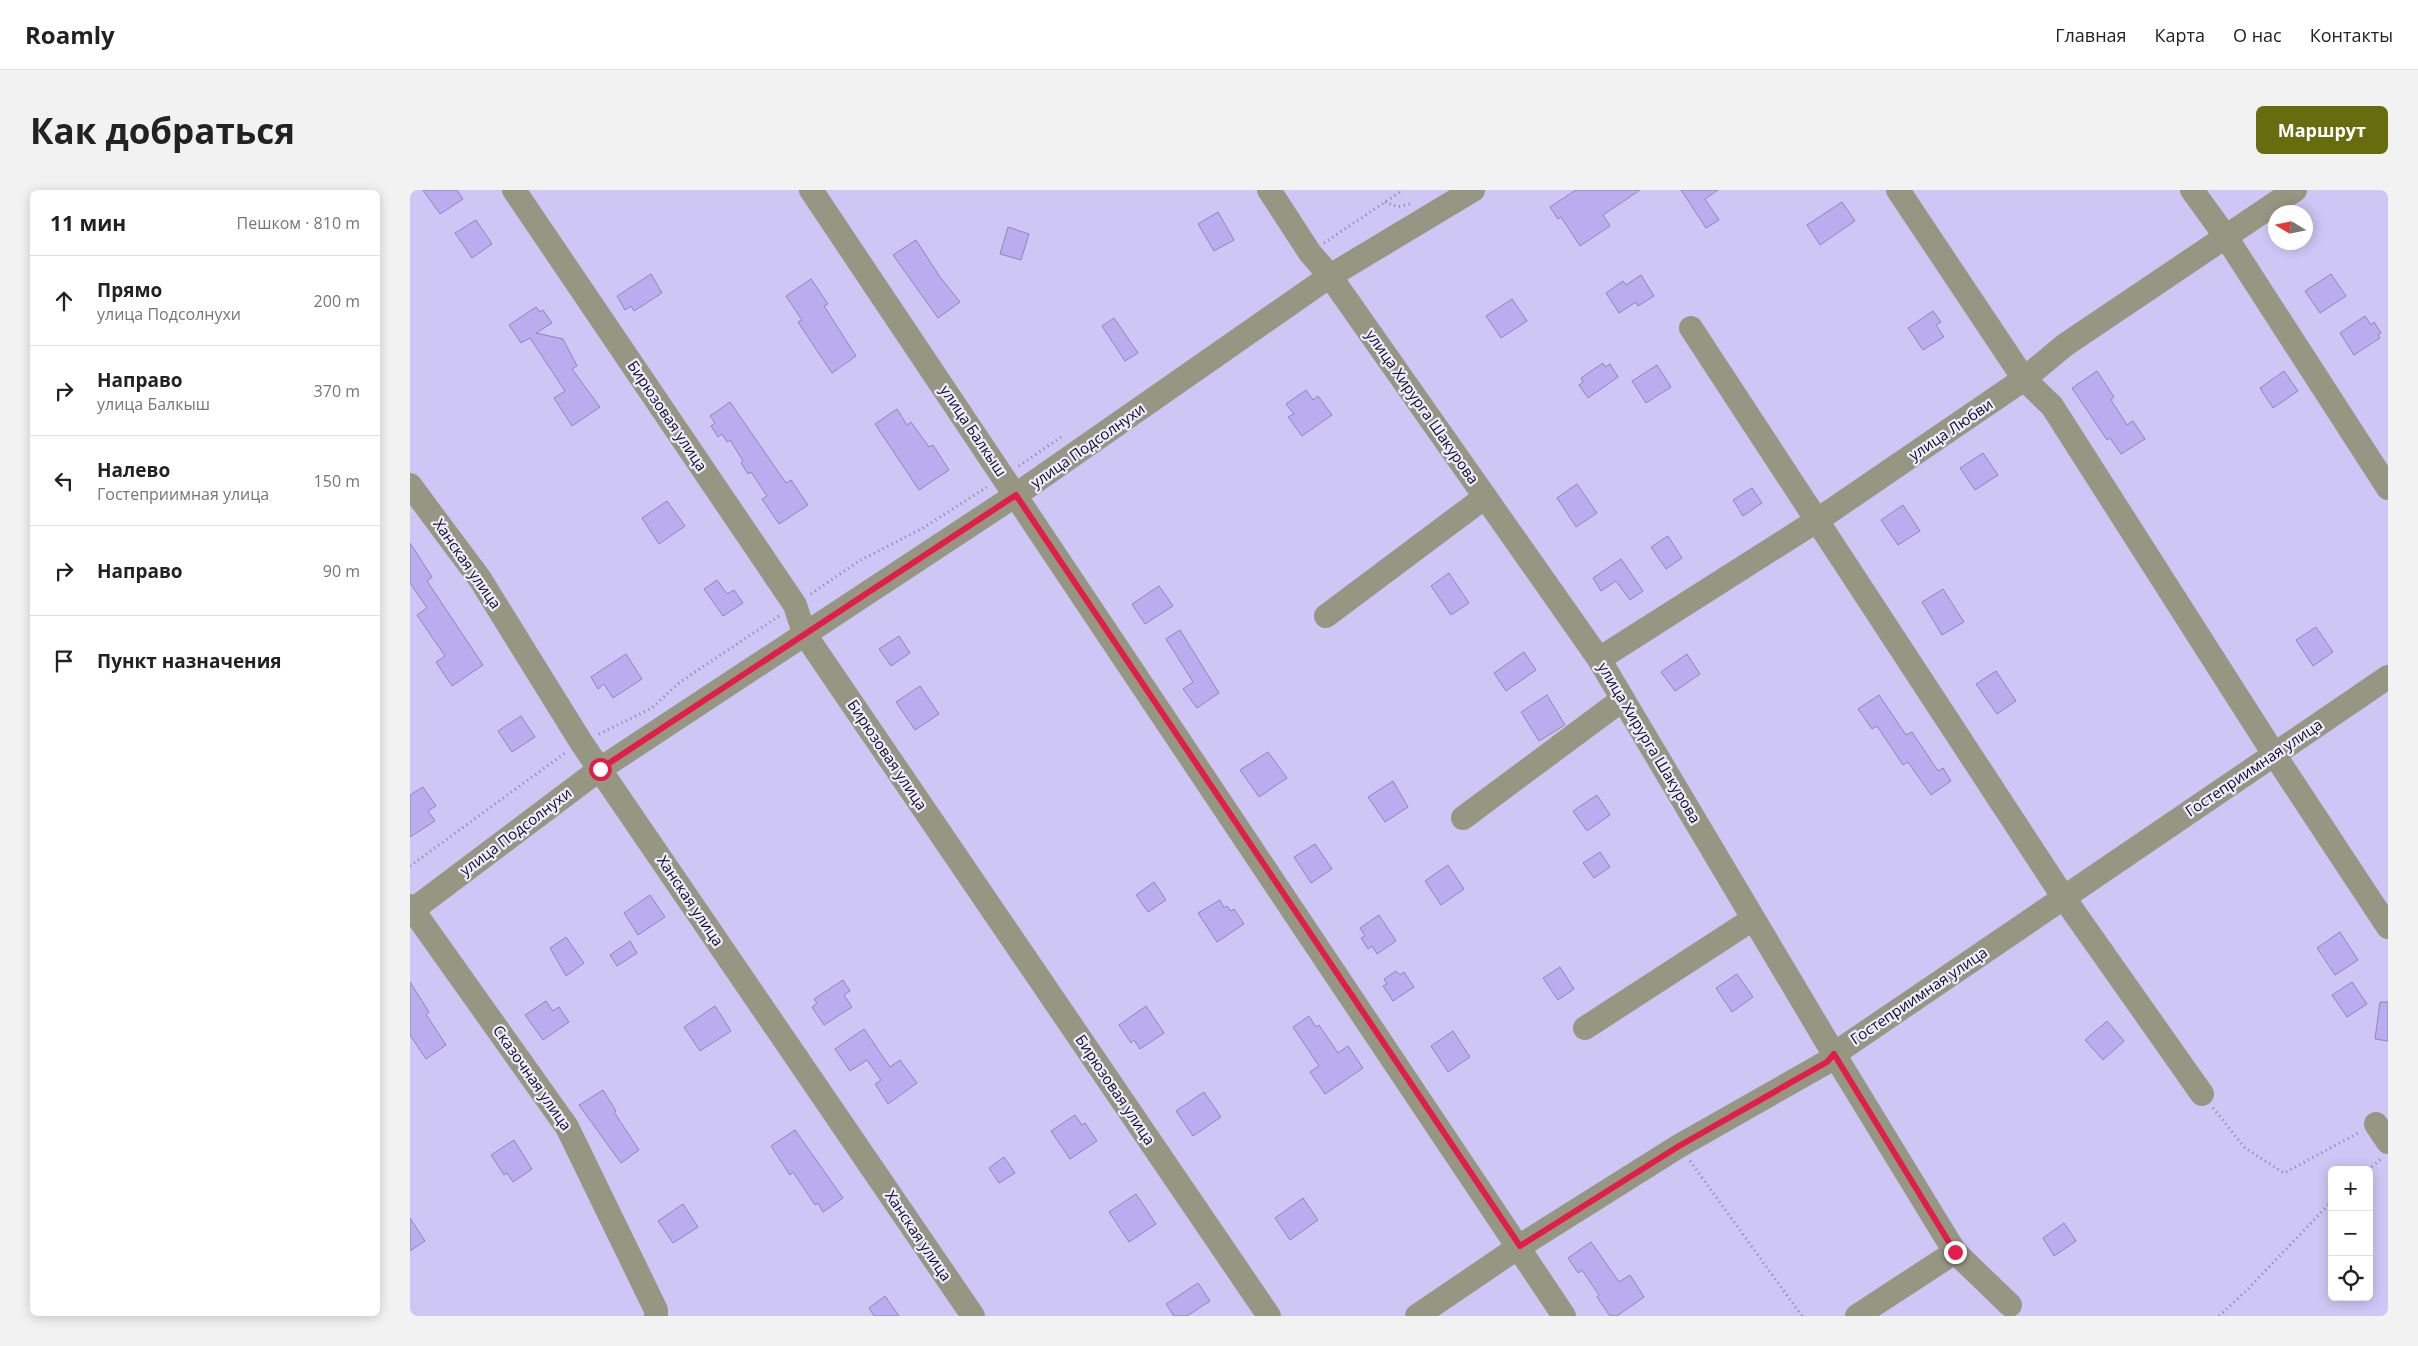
<!DOCTYPE html>
<html lang="ru">
<meta charset="utf-8">
<style>
:root{--surface:#fff;--page:#f2f2f2;--text:#222;--muted:#767676;--line:#e0e0e0;--accent:#676c0f}
body{margin:0;font-family:"Open Sans",sans-serif;background:var(--page);color:var(--text)}
.controls{position:absolute;right:15px;bottom:15px;display:grid;overflow:hidden;border-radius:8px;box-shadow:0 2px 12px #0003}
.controls button{width:45px;height:45px;display:grid;place-items:center;padding:0;border:0;border-bottom:1px solid var(--line);background:var(--surface);color:var(--text);font:25px sans-serif}
.compass{position:absolute;left:1858px;top:15px;width:45px;height:45px;border-radius:50%;background:var(--surface);box-shadow:0 2px 12px #0003;rotate:280deg}
.stop{position:absolute;width:15px;height:15px;margin:-11px;border:4px solid #e11d48;border-radius:50%;background:#fff}
.stop.end{background:#e11d48;border-color:#fff;box-shadow:0 1px 5px #0008}
.list{margin:0;padding:0;list-style:none}
h2{display:flex;justify-content:space-between;align-items:center;height:65px;margin:0;padding:0 20px;font-size:21px}
h2 small{font-size:16px;font-weight:400;color:var(--muted)}
.list li{display:grid;grid-template-columns:32px 1fr auto;gap:15px;align-items:center;box-sizing:border-box;height:90px;padding:0 20px;border-top:1px solid var(--line)}
.list b{display:block;font-size:19px;white-space:nowrap}
.list p{margin:0;font-size:16px;white-space:nowrap;color:var(--muted)}
.list em{font-size:16px;font-style:normal;color:var(--muted)}
.icon{flex:none;width:28px;height:28px;fill:none;stroke:currentColor;stroke-width:2;stroke-linecap:round;stroke-linejoin:round}
.map{position:relative;flex:none;width:1978px;height:1126px;overflow:hidden;border-radius:8px}
header{display:flex;align-items:center;gap:30px;box-sizing:border-box;height:70px;padding:0 25px;background:var(--surface);border-bottom:1px solid var(--line)}
header strong{font-size:24px}
nav{display:flex;gap:28px;margin-inline-start:auto;font-size:18px}
.intro{display:flex;align-items:center;justify-content:space-between;box-sizing:border-box;height:120px;padding:0 30px}
h1{margin:0;font-size:35px}
.button{padding:12px 22px;border-radius:8px;background:var(--accent);color:#fff;font-size:18px;font-weight:700}
main{display:flex;gap:30px;padding:0 30px}
aside{flex:1;background:var(--surface);border-radius:8px;box-shadow:0 2px 12px #0003}
.map>svg:first-child{display:block}
.building{fill:#b9adf0;stroke:#8f87b3}
.lines{fill:none;stroke-linecap:round;stroke-linejoin:round}
.path{stroke:#8983a7;stroke-width:3;stroke-dasharray:1 4;stroke-linecap:butt}
.minor{stroke:#959783;stroke-width:24}
.route{stroke:#e11d48;stroke-width:6}
.labels{text-anchor:middle;stroke-width:4.5;stroke-linejoin:round;paint-order:stroke}
.street-label{font-size:15px;fill:#0f0c1b;stroke:#eeebfe}
</style>
<header>
<strong>Roamly</strong>
<nav><a>Главная</a><a>Карта</a><a>О нас</a><a>Контакты</a></nav>
</header>
<div class="intro"><h1>Как добраться</h1><a class="button">Маршрут</a></div>
<main>
<aside>
<h2>11 мин<small>Пешком · 810 m</small></h2>
<ul class="list">
<li><svg class="icon" aria-label="ahead" viewBox="0 0 24 24"><path d="M12 20V5M6 11l6-6 6 6"/></svg><div><b>Прямо</b><p>улица Подсолнухи</p></div><em>200 m</em></li>
<li><svg class="icon" aria-label="right" viewBox="0 0 24 24"><path d="M7 20v-9h11M14 6l5 5-5 5"/></svg><div><b>Направо</b><p>улица Балкыш</p></div><em>370 m</em></li>
<li><svg class="icon" aria-label="left" viewBox="0 0 24 24"><path d="M17 20v-9H6M10 6l-5 5 5 5"/></svg><div><b>Налево</b><p>Гостеприимная улица</p></div><em>150 m</em></li>
<li><svg class="icon" aria-label="right" viewBox="0 0 24 24"><path d="M7 20v-9h11M14 6l5 5-5 5"/></svg><div><b>Направо</b></div><em>90 m</em></li>
<li><svg class="icon" aria-label="arrive" viewBox="0 0 24 24"><path d="M6 21V4h12l-3 4 3 4H6"/></svg><div><b>Пункт назначения</b></div></li>
</ul>
</aside>
<div class="map">
<svg width="1978" height="1126" viewBox="0 0 1978 1126">
<rect width="100%" height="100%" fill="#cec6f5"/>
<!-- building -->
<g class="building">
<path d="M13 0H47L53 9 30 24Z"/>
<path d="M1166 0H1230L1193 25 1200 36 1170 56 1151 27 1148 29 1140 17Z"/>
<path d="M1271 0H1308L1295 9 1309 30 1296 38Z"/>
<path d="M1432 12 1445 31 1410 55 1397 35Z"/>
<path d="M808 22 824 50 804 61 788 34Z"/>
<path d="M66 30 82 54 62 68 45 43Z"/>
<path d="M598 37 619 44 611 70 590 64Z"/>
<path d="M506 50 530 87 550 112 528 128 483 65Z"/>
<path d="M241 84 252 103 224 121 221 116 215 120 207 106Z"/>
<path d="M1921 84 1936 106 1910 123 1895 101Z"/>
<path d="M1231 85 1244 106 1228 116 1226 112 1209 123 1196 103 1213 91 1216 95Z"/>
<path d="M401 89 418 114 414 116 446 166 422 183 388 132 392 130 376 106Z"/>
<path d="M1102 109 1117 131 1091 148 1076 126Z"/>
<path d="M126 117 130 122 133 120 142 133 126 143 153 149 167 176 162 179 190 217 162 236 144 208 155 201 120 148 111 153 99 135Z"/>
<path d="M1523 121 1531 132 1526 135 1534 147 1513 160 1498 138Z"/>
<path d="M1955 126 1961 135 1964 132 1971 143 1968 145 1970 148 1944 165 1930 143Z"/>
<path d="M704 128 728 163 715 171 692 136Z"/>
<path d="M1193 173 1195 177 1200 174 1208 187 1178 208 1169 195 1173 192 1171 188Z"/>
<path d="M1247 175 1261 197 1236 213 1222 191Z"/>
<path d="M1687 181 1704 207 1701 210 1717 235 1723 231 1735 249 1711 264 1700 248 1697 250 1662 198Z"/>
<path d="M1874 181 1888 201 1863 218 1850 198Z"/>
<path d="M896 200 903 210 908 206 922 225 892 246 878 227 884 224 876 214Z"/>
<path d="M320 212 376 293 381 290 398 315 369 334 352 309 357 306 341 282 338 284 331 273 333 271 320 250 317 252 312 244 308 247 301 236 305 233 300 226Z"/>
<path d="M487 219 497 235 501 232 519 257 523 255 539 280 509 300 465 234Z"/>
<path d="M1573 263 1588 285 1565 300 1550 278Z"/>
<path d="M1167 294 1187 323 1166 337 1147 308Z"/>
<path d="M1342 298 1352 313 1333 326 1323 310Z"/>
<path d="M257 311 275 336 249 354 232 328Z"/>
<path d="M1493 315 1510 341 1488 355 1471 330Z"/>
<path d="M1258 346 1272 368 1256 379 1241 357Z"/>
<path d="M0 353 22 387 17 391 73 475 42 496 26 472 35 466 7 425 17 418 0 393Z"/>
<path d="M1211 369 1233 401 1220 410 1206 391 1191 401 1183 388Z"/>
<path d="M1039 383 1059 413 1041 425 1021 396Z"/>
<path d="M307 390 317 404 324 400 333 413 313 426 294 399Z"/>
<path d="M749 396 763 416 735 434 722 414Z"/>
<path d="M1533 399 1554 432 1532 445 1512 412Z"/>
<path d="M1906 437 1923 462 1903 476 1886 450Z"/>
<path d="M770 440 809 503 787 518 773 499 783 492 756 449Z"/>
<path d="M489 446 500 463 481 476 469 459Z"/>
<path d="M1114 462 1126 480 1096 501 1084 483Z"/>
<path d="M216 464 232 489 203 508 194 494 188 499 181 487Z"/>
<path d="M1277 464 1290 484 1265 501 1251 482Z"/>
<path d="M1586 481 1606 511 1587 524 1566 494Z"/>
<path d="M510 496 529 524 505 540 486 512Z"/>
<path d="M1137 505 1155 535 1129 551 1111 522Z"/>
<path d="M1469 505 1496 545 1502 542 1528 581 1533 578 1541 591 1521 605 1498 572 1493 575 1467 536 1462 539 1448 519Z"/>
<path d="M111 526 125 547 102 562 88 541Z"/>
<path d="M858 562 877 588 849 607 830 580Z"/>
<path d="M983 591 998 617 975 632 958 607Z"/>
<path d="M13 597 26 616 18 621 25 631 0 647V605Z"/>
<path d="M1187 605 1200 625 1177 641 1163 621Z"/>
<path d="M905 654 922 679 901 693 884 667Z"/>
<path d="M1190 662 1200 677 1184 688 1173 673Z"/>
<path d="M1038 675 1054 699 1031 715 1015 691Z"/>
<path d="M744 692 756 710 738 722 726 705Z"/>
<path d="M240 705 255 727 228 745 214 723Z"/>
<path d="M810 710 814 718 817 716 821 721 824 719 834 734 807 752 788 723Z"/>
<path d="M969 725 986 751 967 764 962 756 958 759 951 748 955 746 950 738Z"/>
<path d="M1930 742 1948 770 1925 785 1907 758Z"/>
<path d="M156 747 174 773 156 786 140 758Z"/>
<path d="M220 751 227 763 207 776 200 765Z"/>
<path d="M1150 777 1164 799 1148 810 1133 788Z"/>
<path d="M986 781 990 785 994 782 1004 797 983 811 973 796 977 794 974 789Z"/>
<path d="M1327 784 1343 807 1322 822 1306 798Z"/>
<path d="M433 790 440 801 434 805 442 817 414 835 402 817 407 813 404 809Z"/>
<path d="M0 792 19 822 16 824 36 855 16 869 0 845Z"/>
<path d="M1942 792 1957 814 1937 827 1922 805Z"/>
<path d="M136 811 143 821 149 817 159 832 133 850 115 825Z"/>
<path d="M1970 812H1978V851L1965 849Z"/>
<path d="M305 816 321 841 290 861 274 837Z"/>
<path d="M736 816 754 843 730 859 724 850 721 853 709 835Z"/>
<path d="M899 826 906 837 909 835 928 863 938 856 953 878 915 904 900 882 909 876 883 837Z"/>
<path d="M1697 831 1714 851 1693 870 1675 850Z"/>
<path d="M454 839 480 877 490 870 507 893 478 914 465 894 471 890 457 870 440 881 425 859Z"/>
<path d="M1043 841 1060 867 1038 882 1021 856Z"/>
<path d="M193 900 206 921 204 922 229 960 211 973 169 915Z"/>
<path d="M794 902 811 927 783 946 766 921Z"/>
<path d="M665 925 672 935 675 933 687 951 660 969 641 941Z"/>
<path d="M385 940 433 1008 413 1022 408 1013 405 1015 383 982 380 985 361 956Z"/>
<path d="M104 950 122 979 103 992 97 983 94 985 81 965Z"/>
<path d="M594 967 605 983 589 993 579 978Z"/>
<path d="M726 1004 746 1034 719 1052 699 1022Z"/>
<path d="M893 1008 908 1030 880 1050 865 1028Z"/>
<path d="M273 1014 288 1037 263 1053 248 1031Z"/>
<path d="M0 1028 15 1051 0 1061Z"/>
<path d="M1654 1033 1666 1051 1644 1066 1633 1048Z"/>
<path d="M1181 1052 1209 1092 1220 1085 1234 1107 1207 1126H1200L1187 1107 1189 1105 1172 1080 1168 1083 1158 1068Z"/>
<path d="M788 1093 800 1111 777 1126H764L756 1114Z"/>
<path d="M475 1106 489 1126H464L459 1118Z"/>
</g>
<g class="lines">
<!-- path -->
<g class="path">
<path d="M975 12 988 17 1000 14"/>
<path d="M914 53 993 0"/>
<path d="M609 276 654 245"/>
<path d="M401 404 449 371 513 338 577 297"/>
<path d="M189 544 242 518 270 492 369 426"/>
<path d="M0 676 155 563"/>
<path d="M1803 918 1835 958 1874 983 1950 942"/>
<path d="M1280 971 1392 1126"/>
<path d="M1958 980 1972 968"/>
<path d="M1809 1126 1835 1102 1922 1011"/>
</g>
<!-- minor -->
<g class="minor">
<path d="M104 0 385 415 394 443 859 1126"/>
<path d="M401 0 1154 1126"/>
<path d="M859 0 900 63 920 86 1189 469 1424 864 1545 1062 1600 1115"/>
<path d="M1488 0 1614 189 1642 216 1864 564 1978 737"/>
<path d="M1782 0 1816 47 1978 298"/>
<path d="M1281 138 1654 708 1792 904"/>
<path d="M0 295 70 389 171 552 563 1126"/>
<path d="M916 426 1075 307"/>
<path d="M1189 469 1406 331 1614 189 1655 155 1885 0"/>
<path d="M1053 628 1213 509"/>
<path d="M0 716 157 937 246 1120V1126"/>
<path d="M0 722 190 579 606 305 920 86 1063 0"/>
<path d="M1175 838 1343 729"/>
<path d="M1966 934 1978 952"/>
<path d="M1007 1126 1110 1056 1269 956 1417 872 1424 864 1978 487"/>
<path d="M1447 1126 1545 1062"/>
</g>
</g>
<g class="lines">
<!-- route -->
<path class="route" d="M190 579 606 305 1110 1056 1269 956 1417 872 1424 864 1545 1062"/>
</g>
<g class="labels">
<!-- street labels -->
<g class="street-label">
<text transform="translate(1012 217) rotate(55)" y="5">улица Хирурга Шакурова</text>
<text transform="translate(257 226) rotate(56)" y="5">Бирюзовая улица</text>
<text transform="translate(1541 240) rotate(-34)" y="5">улица Любви</text>
<text transform="translate(563 241) rotate(56)" y="5">улица Балкыш</text>
<text transform="translate(678 256) rotate(-35)" y="5">улица Подсолнухи</text>
<text transform="translate(57 374) rotate(55)" y="5">Ханская улица</text>
<text transform="translate(1239 553) rotate(59)" y="5">улица Хирурга Шакурова</text>
<text transform="translate(477 565) rotate(56)" y="5">Бирюзовая улица</text>
<text transform="translate(1844 578) rotate(-34)" y="5">Гостеприимная улица</text>
<text transform="translate(106 642) rotate(-37)" y="5">улица Подсолнухи</text>
<text transform="translate(280 711) rotate(56)" y="5">Ханская улица</text>
<text transform="translate(1509 806) rotate(-34)" y="5">Гостеприимная улица</text>
<text transform="translate(122 888) rotate(55)" y="5">Сказочная улица</text>
<text transform="translate(705 900) rotate(56)" y="5">Бирюзовая улица</text>
<text transform="translate(508 1046) rotate(56)" y="5">Ханская улица</text>
</g>
</g>
</svg>
<div class="controls">
<button>+</button>
<button>−</button>
<button><svg class="icon" aria-label="locate" viewBox="0 0 24 24"><circle cx="12" cy="12" r="6"/><path d="M12 2v4M12 18v4M2 12h4M18 12h4"/></svg></button>
</div>
<svg class="compass" viewBox="-18 -18 36 36"><path d="M0-13l5 13h-10z" fill="#e53935"/><path d="M0 13l5-13h-10z" fill="#767676"/></svg>
<div class="stop" style="left:190px;top:579px"></div>
<div class="stop end" style="left:1545px;top:1062px"></div>
</div>
</main>
